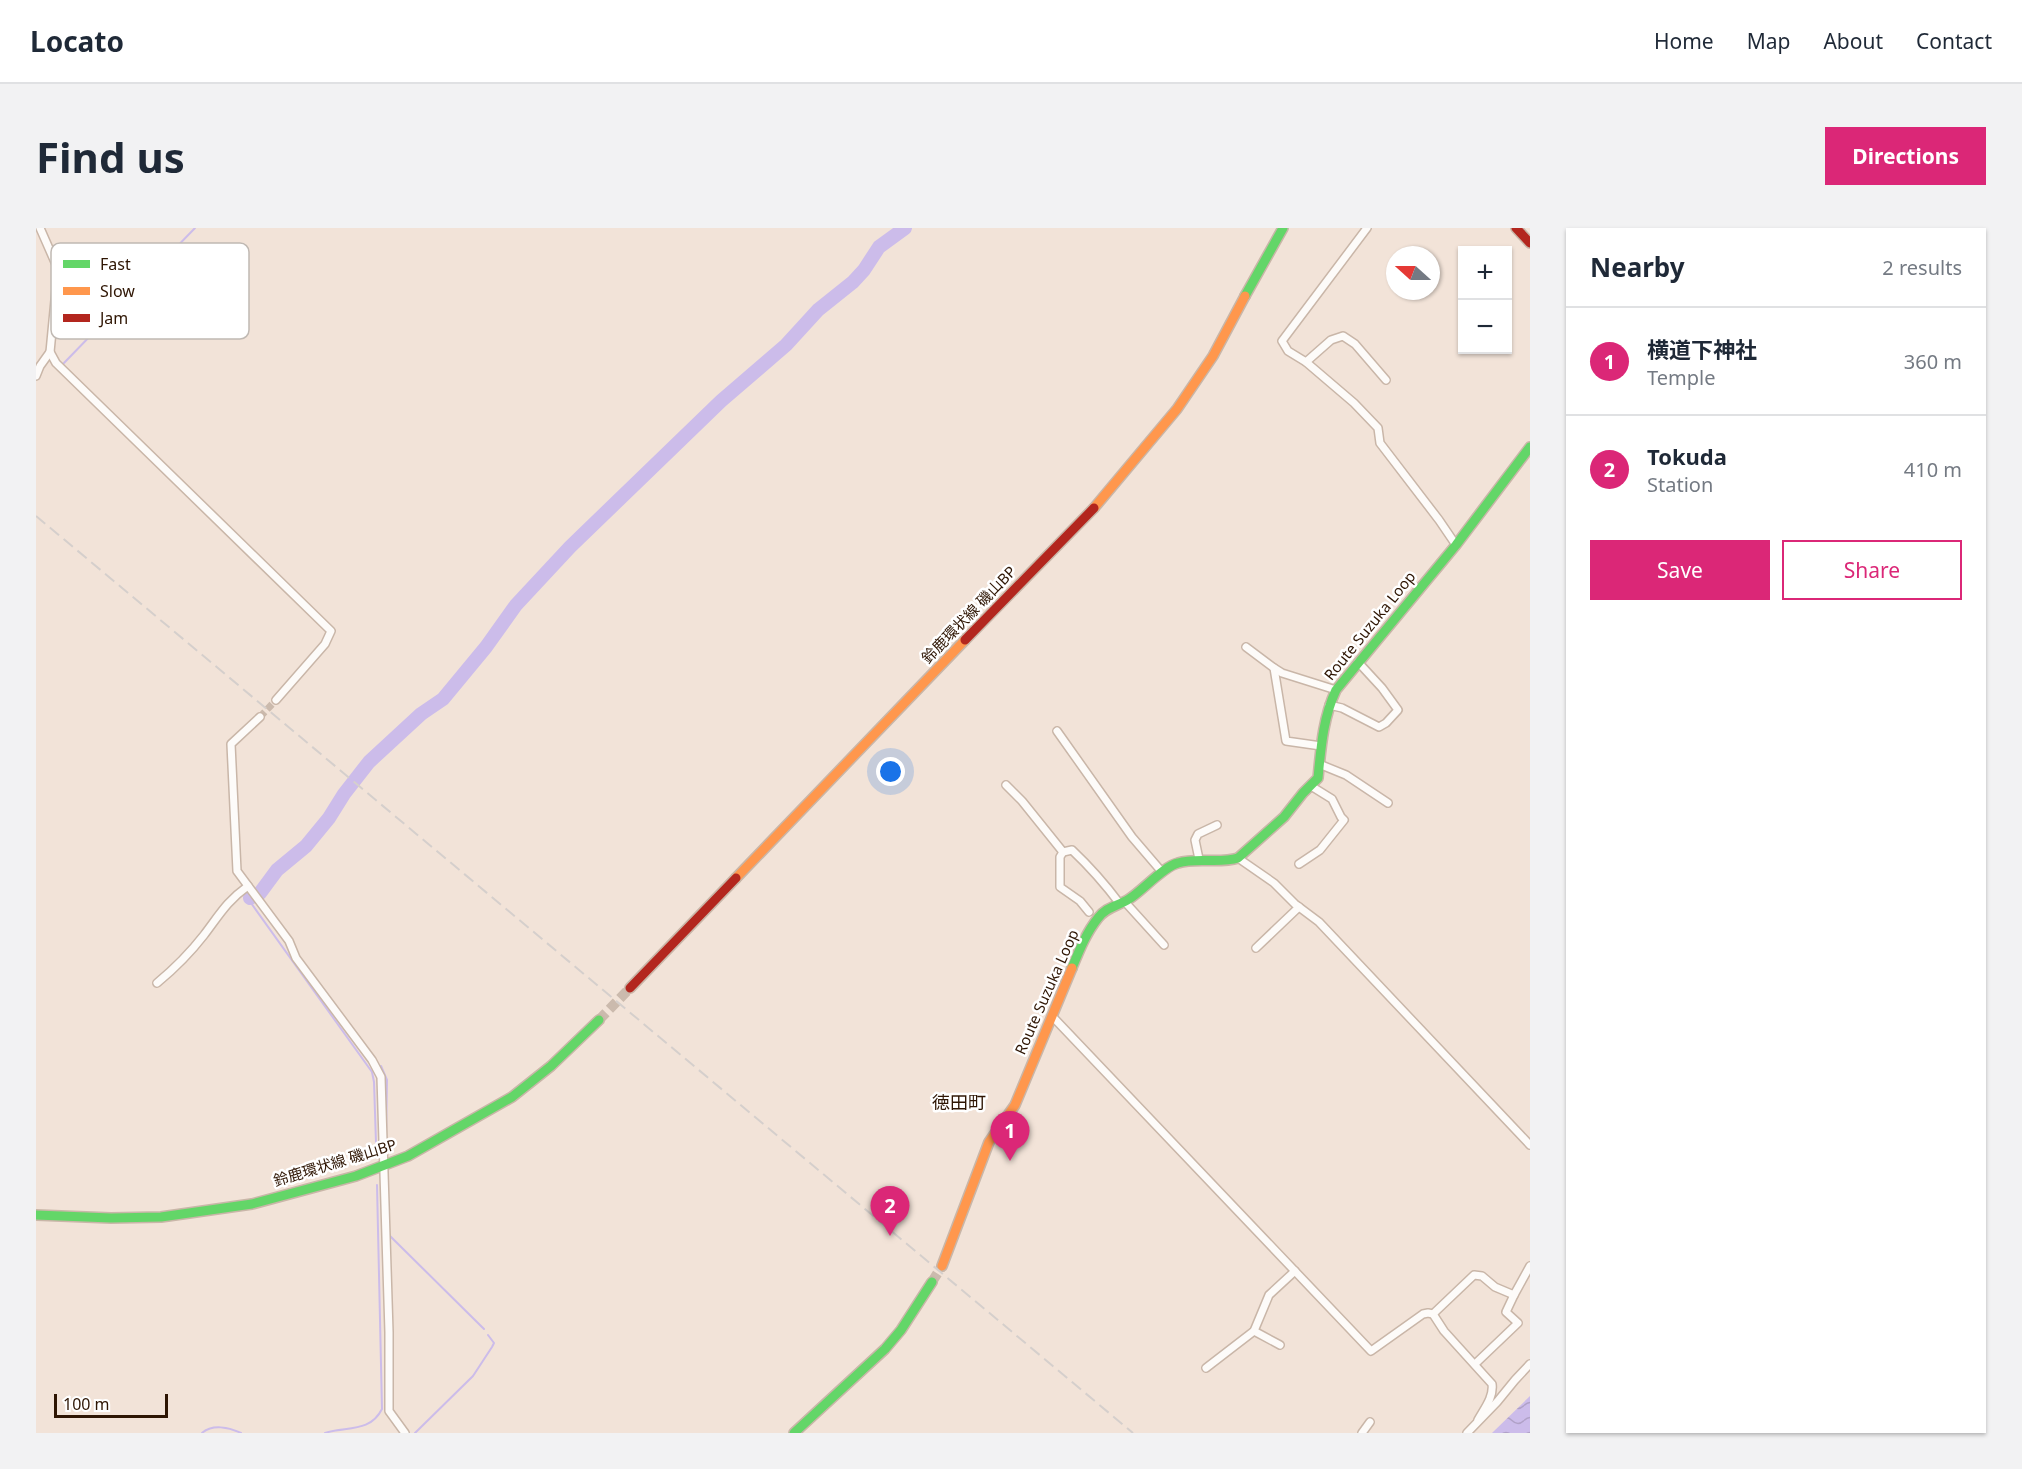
<!DOCTYPE html>
<meta charset="utf-8">
<style>
:root{--surface:#fff;--page:#f2f2f3;--text:#1f2937;--muted:#747a83;--line:#e0e1e3;--accent:#db2777}
body{margin:0;font-family:"Noto Sans","Noto Sans JP",sans-serif;background:var(--page);color:var(--text)}
.controls{position:absolute;right:18px;top:18px;display:grid;overflow:hidden;border-radius:0px;box-shadow:0 2px 4px #0004}
.controls button{width:54px;height:54px;display:grid;place-items:center;padding:0;border:0;border-bottom:2px solid var(--line);background:var(--surface);color:var(--text);font:30px sans-serif}
.compass{position:absolute;left:1350px;top:18px;width:54px;height:54px;border-radius:50%;background:var(--surface);box-shadow:0 2px 4px #0004;rotate:291deg}
.scale{position:absolute;left:18px;bottom:15px;width:114px;box-sizing:border-box;padding-left:6px;border:3px solid #2e1503;border-top:0;font-size:16px;line-height:21px;white-space:nowrap;color:#2e1503;-webkit-text-stroke:4px #fff;paint-order:stroke}
.you{position:absolute;left:855px;top:544px;width:21px;height:21px;margin:-15px;border:4px solid #fff;border-radius:50%;background:#1a73e8;box-shadow:0 0 0 9px #1a73e833}
.badge{display:grid;place-items:center;width:39px;height:39px;border-radius:50%;background:var(--accent);color:#fff;font-size:20px;font-weight:700}
.pin{position:absolute;translate:-50% -50px;filter:drop-shadow(0 2px 3px #0008)}
.pin::after{content:'';position:absolute;top:32px;width:21px;height:18px;background:inherit;clip-path:polygon(0 0,100% 0,50% 100%)}
.list{margin:0;padding:0;list-style:none}
h2{display:flex;justify-content:space-between;align-items:center;height:78px;margin:0;padding:0 24px;font-size:26px}
h2 small{font-size:20px;font-weight:400;color:var(--muted)}
.list li{display:grid;grid-template-columns:39px 1fr auto;gap:18px;align-items:center;box-sizing:border-box;height:108px;padding:0 24px;border-top:2px solid var(--line)}
.list b{display:block;font-size:22px;white-space:nowrap}
.list p{margin:0;font-size:20px;white-space:nowrap;color:var(--muted)}
.list em{font-size:20px;font-style:normal;color:var(--muted)}
.actions{display:flex;gap:12px;padding:18px 24px}
.actions a{flex:1;padding:14px 0;border:2px solid var(--accent);border-radius:0px;text-align:center;font-size:21px;color:var(--accent)}
.actions .main{background:var(--accent);color:#fff}
.map{position:relative;flex:none;width:1494px;height:1205px;overflow:hidden;border-radius:0px}
header{display:flex;align-items:center;gap:36px;box-sizing:border-box;height:84px;padding:0 30px;background:var(--surface);border-bottom:2px solid var(--line)}
header strong{font-size:28px}
nav{display:flex;gap:33px;margin-inline-start:auto;font-size:21px}
.intro{display:flex;align-items:center;justify-content:space-between;box-sizing:border-box;height:144px;padding:0 36px}
h1{margin:0;font-size:42px}
.button{padding:15px 27px;border-radius:0px;background:var(--accent);color:#fff;font-size:21px;font-weight:700}
main{display:flex;gap:36px;padding:0 36px}
aside{flex:1;background:var(--surface);border-radius:0px;box-shadow:0 2px 4px #0004}
.map>svg:first-child{display:block}
.water{fill:url(#water-waves)}
.lines{fill:none;stroke-linecap:round;stroke-linejoin:round}
.stream{stroke:#ccbcea;stroke-width:2}
.river{stroke:#ccbcea;stroke-width:14}
.street-tunnel{stroke:#cbbaad;stroke-width:7;stroke-dasharray:7 3.5;stroke-linecap:butt}
.primary-tunnel{stroke:#cbbaad;stroke-width:10;stroke-dasharray:10 5;stroke-linecap:butt}
.street-casing{stroke:#c9b6a8;stroke-width:10}
.fast-casing{stroke:#c9b6a8;stroke-width:12}
.slow-casing{stroke:#c9b6a8;stroke-width:12}
.jam-casing{stroke:#c9b6a8;stroke-width:12}
.street{stroke:#fdfbf9;stroke-width:7}
.fast{stroke:#63d668;stroke-width:9}
.slow{stroke:#ff974d;stroke-width:9}
.jam{stroke:#b3261e;stroke-width:9}
.rail{stroke:#d5cfcc;stroke-width:2;stroke-dasharray:12 6;stroke-linecap:butt}
.labels{text-anchor:middle;stroke-width:5;stroke-linejoin:round;paint-order:stroke}
.street-label{font-size:15px;fill:#2e1503;stroke:#fff}
.quarter-label{font-size:18px;fill:#2e1503;stroke:#fff}
.key{fill:#fff;stroke:#c0b9b3;stroke-width:1.5}
.key-label{font-size:16px;fill:#2e1503}
</style>
<header>
<strong>Locato</strong>
<nav><a>Home</a><a>Map</a><a>About</a><a>Contact</a></nav>
</header>
<div class="intro"><h1>Find us</h1><a class="button">Directions</a></div>
<main>
<div class="map">
<svg width="1494" height="1205" viewBox="0 0 1494 1205">
<defs>
<pattern id="water-waves" width="16" height="10" patternUnits="userSpaceOnUse" patternTransform="scale(1.5)"><rect width="16" height="10" fill="#ccbcea"/><path d="M0 5q4-4 8 0t8 0" fill="none" stroke="#b0a1c7"/></pattern>
</defs>
<rect width="100%" height="100%" fill="#f2e3d8"/>
<!-- water -->
<path class="water" d="M1494 1168V1205H1456Z"/>
<g class="lines">
<!-- stream -->
<g class="stream">
<path d="M27 136 159 0"/>
<path d="M214 670 215 675 336 844 338 854 340 915"/>
<path d="M345 838 351 852 350 907"/>
<path d="M352 1006 448 1101"/>
<path d="M166 1205C176 1196 193 1199 205 1205"/>
<path d="M289 1205C310 1198 334 1205 346 1181L341 957"/>
<path d="M379 1205 437 1148 456 1119 458 1115 452 1107"/>
</g>
<!-- river -->
<path class="river" d="M214 670 224 665 241 642 270 618 293 590 308 566 333 534 385 486 407 471 450 419 480 377 534 319 685 173 750 117 782 82 817 54 828 42 843 19 869 0"/>
<!-- street-tunnel -->
<path class="street-tunnel" d="M224 489 240 472"/>
<!-- primary-tunnel -->
<g class="primary-tunnel">
<path d="M563 792 594 760"/>
<path d="M896 1054 906 1038"/>
</g>
<!-- street casing -->
<g class="street-casing">
<g id="street">
<path d="M1331 0 1246 113 1252 123 1270 134 1318 175 1342 200 1344 215 1403 292 1420 317"/>
<path d="M14 124 20 135 295 403 289 416 240 472"/>
<path d="M1270 134 1295 112 1307 108 1319 116 1350 152"/>
<path d="M0 148 4 138 14 124 22 41 4 0"/>
<path d="M1210 419 1238 440 1250 513 1285 518"/>
<path d="M1238 440 1246 445 1300 462"/>
<path d="M1293 477 1306 480 1343 499 1350 495 1362 482 1346 460 1322 434"/>
<path d="M224 489 195 516 201 643 253 713 260 730 336 832 345 849 353 1104V1183L369 1205"/>
<path d="M1021 503 1096 609 1126 644"/>
<path d="M1283 536 1310 547 1352 575"/>
<path d="M970 557 986 573 1027 624 1036 622C1054 639 1069 656 1084 676"/>
<path d="M1027 624 1024 629V659L1044 673 1053 684"/>
<path d="M1202 630 1238 655 1259 676 1283 694 1494 917"/>
<path d="M1163 631 1159 612 1162 606 1181 597"/>
<path d="M1263 636 1284 622 1308 592 1305 589 1296 571 1275 558"/>
<path d="M1089 674 1128 717"/>
<path d="M1220 720 1263 679"/>
<path d="M121 755C138 741 154 725 168 707 184 686 191 673 212 658"/>
<path d="M1016 788 1335 1123 1387 1086 1392 1085 1397 1086 1408 1103 1456 1156C1458 1169 1448 1181 1442 1192"/>
<path d="M1397 1086 1438 1047 1446 1048 1459 1059 1478 1067 1494 1038"/>
<path d="M1218 1103 1244 1117"/>
<path d="M1439 1136 1482 1095 1470 1084 1478 1067"/>
<path d="M1170 1140 1218 1103 1233 1067 1259 1043"/>
<path d="M1326 1205 1334 1194"/>
<path d="M1431 1205 1461 1174 1479 1152 1494 1136"/>
</g>
</g>
<!-- fast casing -->
<g class="fast-casing">
<g id="fast">
<path d="M1209 68 1247 0"/>
<path d="M1036 740C1043 723 1050 705 1062 690 1070 679 1082 678 1093 671 1106 663 1128 638 1142 635 1161 629 1183 636 1202 630L1248 589 1267 565 1282 550C1285 519 1287 490 1300 462L1420 317 1494 219"/>
<path d="M0 987 75 990 125 989 216 976 320 948 372 928 476 869 515 838 563 792"/>
<path d="M758 1205 849 1121 865 1102 896 1054"/>
</g>
</g>
<!-- slow casing -->
<g class="slow-casing">
<g id="slow">
<path d="M1058 280 1141 181 1177 128 1209 68"/>
<path d="M700 650 929 412"/>
<path d="M906 1038 953 914 979 877 1036 740"/>
</g>
</g>
<!-- jam casing -->
<g class="jam-casing">
<g id="jam">
<path d="M1480 0 1494 15"/>
<path d="M929 412 1058 280"/>
<path d="M594 760 700 650"/>
</g>
</g>
<!-- street -->
<use href="#street" class="street"/>
<!-- fast -->
<use href="#fast" class="fast"/>
<!-- slow -->
<use href="#slow" class="slow"/>
<!-- jam -->
<use href="#jam" class="jam"/>
<!-- rail -->
<path class="rail" d="M0 288 1097 1205"/>
</g>
<g class="labels">
<!-- street labels -->
<g class="street-label">
<text transform="translate(933 387) rotate(-46)" y="5">鈴鹿環状線 磯山BP</text>
<text transform="translate(1334 398) rotate(-51)" y="5">Route Suzuka Loop</text>
<text transform="translate(1011 764) rotate(-66)" y="5">Route Suzuka Loop</text>
<text transform="translate(299 935) rotate(-17)" y="5">鈴鹿環状線 磯山BP</text>
</g>
<!-- quarter labels -->
<g class="quarter-label">
<text x="923" y="881">徳田町</text>
</g>
</g>
<!-- legend -->
<rect x="15" y="15" width="198" height="96" rx="9" class="key"/>
<rect x="27" y="32" width="27" height="8" fill="#63d668"/>
<rect x="27" y="59" width="27" height="8" fill="#ff974d"/>
<rect x="27" y="86" width="27" height="8" fill="#b3261e"/>
<g class="key-label">
<text x="64" y="42">Fast</text>
<text x="64" y="69">Slow</text>
<text x="64" y="96">Jam</text>
</g>
</svg>
<div class="controls">
<button>+</button>
<button>−</button>
</div>
<svg class="compass" viewBox="-18 -18 36 36"><path d="M0-13l5 13h-10z" fill="#e53935"/><path d="M0 13l5-13h-10z" fill="#747a83"/></svg>
<div class="scale">100 m</div>
<div class="you"></div>
<div class="pin badge" style="left:974px;top:933px">1</div>
<div class="pin badge" style="left:854px;top:1008px">2</div>
</div>
<aside>
<h2>Nearby<small>2 results</small></h2>
<ul class="list">
<li><span class="badge">1</span><div><b>横道下神社</b><p>Temple</p></div><em>360 m</em></li>
<li><span class="badge">2</span><div><b>Tokuda</b><p>Station</p></div><em>410 m</em></li>
</ul>
<div class="actions"><a class="main">Save</a><a>Share</a></div>
</aside>
</main>
